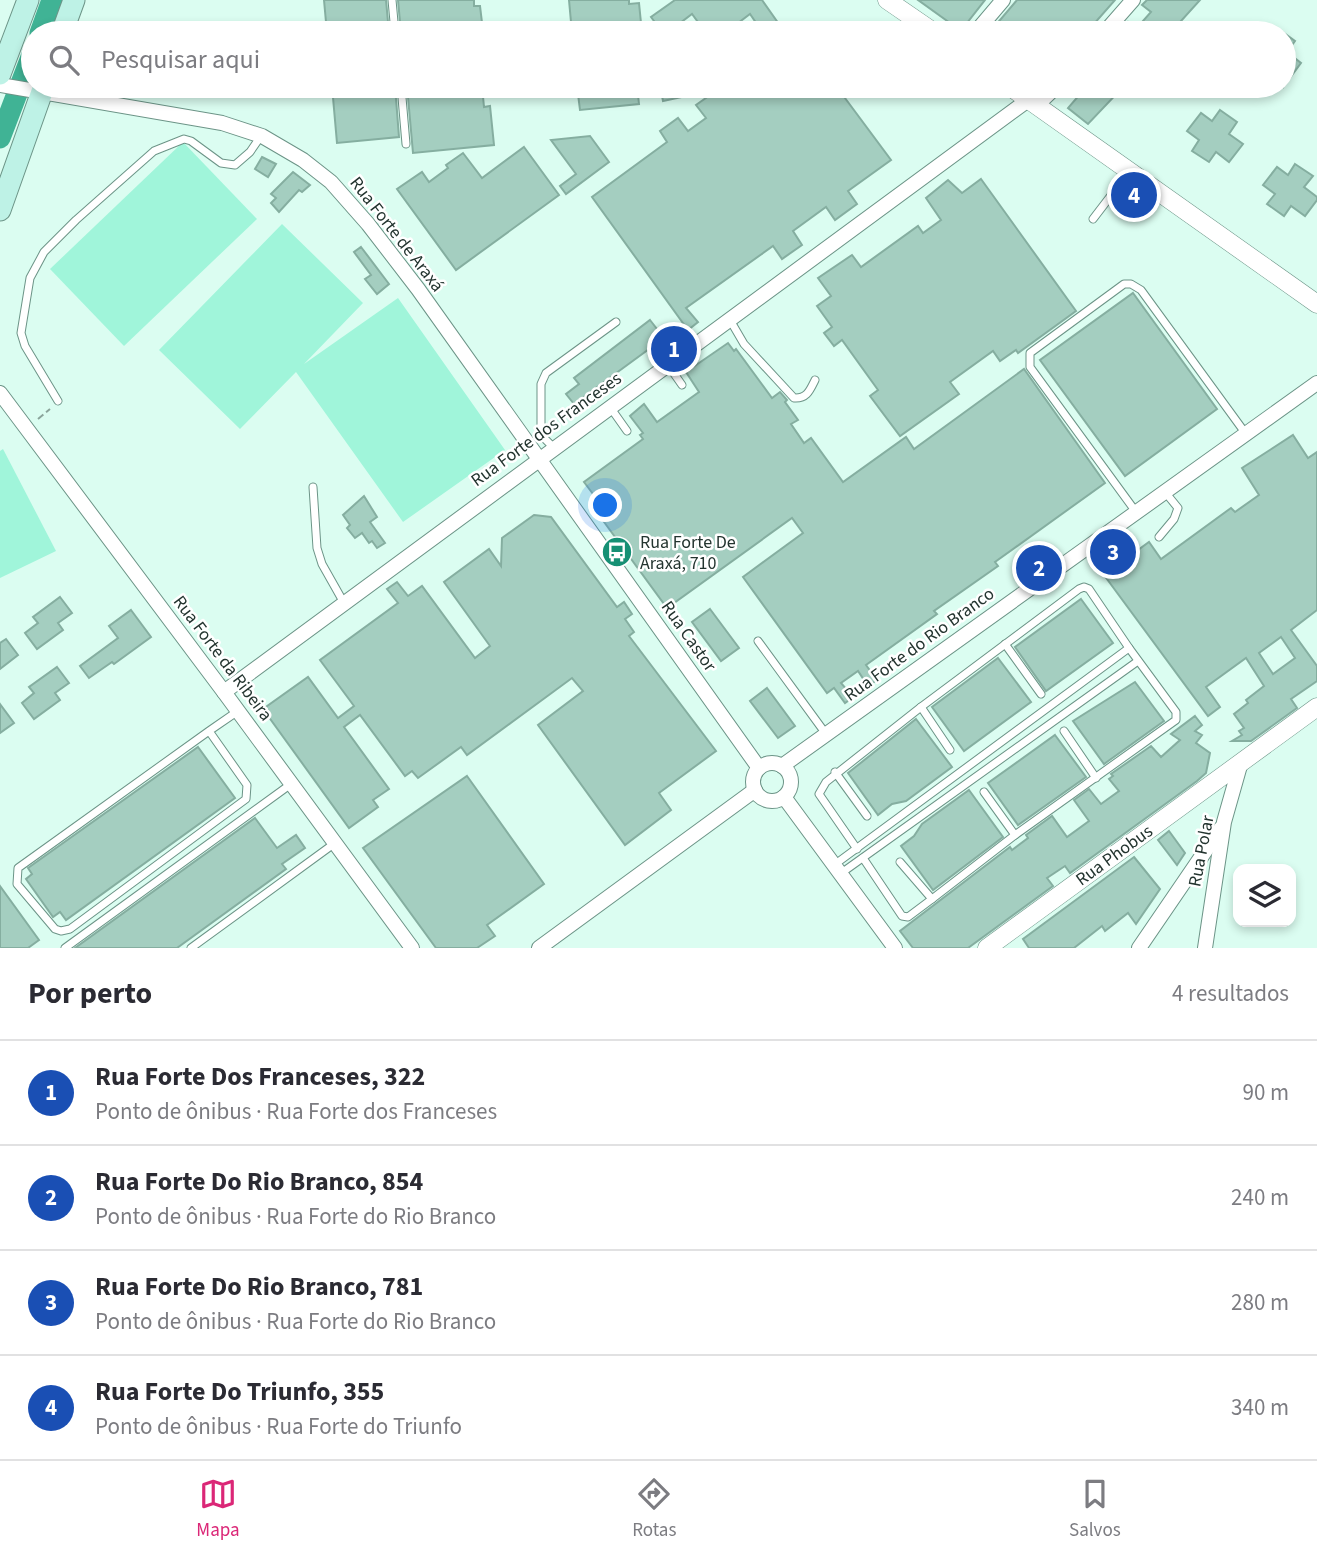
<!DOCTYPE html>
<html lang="pt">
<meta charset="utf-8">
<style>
:root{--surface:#fff;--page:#f7f7f7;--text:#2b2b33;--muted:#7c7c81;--line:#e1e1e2;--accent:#db2777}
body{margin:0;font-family:"Source Sans 3",sans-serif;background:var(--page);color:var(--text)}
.controls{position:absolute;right:21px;bottom:21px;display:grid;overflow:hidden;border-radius:14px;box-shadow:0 4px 10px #0003}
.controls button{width:63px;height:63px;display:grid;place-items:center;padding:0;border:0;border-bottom:2px solid var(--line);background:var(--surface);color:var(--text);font:35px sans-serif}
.you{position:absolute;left:606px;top:506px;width:24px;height:24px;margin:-18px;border:5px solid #fff;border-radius:50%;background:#1a73e8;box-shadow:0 0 0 10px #1a73e833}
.badge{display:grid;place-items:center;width:46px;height:46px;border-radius:50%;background:var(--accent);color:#fff;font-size:23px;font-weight:700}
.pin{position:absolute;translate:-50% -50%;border:4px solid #fff;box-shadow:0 2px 7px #0006}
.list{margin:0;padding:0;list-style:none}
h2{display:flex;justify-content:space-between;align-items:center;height:91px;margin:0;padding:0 28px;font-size:30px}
h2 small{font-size:23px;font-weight:400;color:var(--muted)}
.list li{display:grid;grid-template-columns:46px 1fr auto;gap:21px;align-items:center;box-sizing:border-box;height:105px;padding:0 28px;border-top:2px solid var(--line)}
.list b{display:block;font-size:26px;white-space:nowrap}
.list p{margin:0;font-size:23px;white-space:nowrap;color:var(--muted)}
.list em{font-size:23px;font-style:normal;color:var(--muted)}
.icon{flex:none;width:38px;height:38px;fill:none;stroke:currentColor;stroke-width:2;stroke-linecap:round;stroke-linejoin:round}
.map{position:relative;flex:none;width:1317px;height:948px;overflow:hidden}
.search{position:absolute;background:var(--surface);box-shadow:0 4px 10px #0003;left:21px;right:21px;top:21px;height:77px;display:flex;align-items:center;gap:18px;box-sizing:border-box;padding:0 24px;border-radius:38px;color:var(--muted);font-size:26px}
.sheet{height:511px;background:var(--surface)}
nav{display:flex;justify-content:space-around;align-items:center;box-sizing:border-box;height:98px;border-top:2px solid var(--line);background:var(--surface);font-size:19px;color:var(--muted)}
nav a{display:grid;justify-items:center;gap:4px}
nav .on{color:var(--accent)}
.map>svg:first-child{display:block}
.green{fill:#a0f5da}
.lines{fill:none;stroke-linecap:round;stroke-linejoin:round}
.river{stroke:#40b395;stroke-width:21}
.building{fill:#a4cec0;stroke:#85aea0;stroke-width:2;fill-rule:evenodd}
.service-casing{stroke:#6c9487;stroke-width:9}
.minor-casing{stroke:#6c9487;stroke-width:16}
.tertiary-casing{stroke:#6c9487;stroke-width:19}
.secondary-casing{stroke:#6c9487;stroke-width:23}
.path{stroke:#8aa49b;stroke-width:2;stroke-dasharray:7 3.5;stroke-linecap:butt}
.service{stroke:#fff;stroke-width:7}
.minor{stroke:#fff;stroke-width:14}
.tertiary{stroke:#fff;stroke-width:18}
.secondary{stroke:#bef2e6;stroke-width:21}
.labels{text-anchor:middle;stroke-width:5;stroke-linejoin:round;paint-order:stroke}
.street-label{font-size:18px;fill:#23342f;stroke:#fff}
.poi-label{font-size:18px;fill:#23342f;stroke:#fff;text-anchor:start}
</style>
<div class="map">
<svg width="1317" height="948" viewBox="0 0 1317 948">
<rect width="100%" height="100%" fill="#dbfdf1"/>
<!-- green -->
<g class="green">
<path d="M183 142 257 219 124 346 50 269Z"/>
<path d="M282 224 363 303 304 364 398 298 505 450 403 522 296 372 240 429 159 350Z"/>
<path d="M3 449 56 551 0 578V451Z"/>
</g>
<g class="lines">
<!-- river -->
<g class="river">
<path d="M40 33 52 0"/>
<path d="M0 138 33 52"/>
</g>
</g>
<!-- building -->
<g class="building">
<path d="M324 0H386L389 33H327Z"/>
<path d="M398 0H474V6H480L483 31 477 33H401Z"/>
<path d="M569 0H629V4L639 3 642 33H572Z"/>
<path d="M675 0H762L781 27 772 33H763L750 14 725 33H706L692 14 667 33H663L651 17Z"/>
<path d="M918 0H985L963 28H957Z"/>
<path d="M1017 0H1115L1086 33H989Z"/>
<path d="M1147 0H1200L1172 31 1118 33 1128 22 1136 29 1151 12 1142 5Z"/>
<path d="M1284 33 1295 41 1287 52 1301 63 1284 86Z"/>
<path d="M332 86H395L399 137 337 143Z"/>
<path d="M407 86H482L484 107 490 106 494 145 413 153Z"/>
<path d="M577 86H637L639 104 580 110Z"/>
<path d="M660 86H713L714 90 663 101Z"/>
<path d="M723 86H761L764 90 770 86H836L891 160 848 191 857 204 835 220 826 207 793 231 802 245 782 259 773 246 686 308 698 322 688 330 592 197 667 142 660 131 678 118 688 131 706 118 696 105Z"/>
<path d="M1087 86H1124L1088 124 1068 108Z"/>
<path d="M1220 110 1237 122 1229 134 1243 144 1229 162 1216 152 1209 162 1192 151 1199 140 1187 131 1201 113 1212 121Z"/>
<path d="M590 136 609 162 566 194 560 186 576 174 551 140Z"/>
<path d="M524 147 559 195 456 270 397 189 422 172 429 182 448 168 446 165 463 153 482 178Z"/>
<path d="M262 157 276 164 268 177 255 169Z"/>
<path d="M1295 164 1313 176 1304 187 1317 197V200L1305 216 1291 206 1284 216 1267 204 1275 194 1263 185 1277 167 1288 175Z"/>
<path d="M293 172 310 185 302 192 299 190 279 212 271 203 276 198 271 194Z"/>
<path d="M981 179 1076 311 1018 353 1016 350 1000 361 993 351 950 382 959 394 900 436 870 396 878 390 842 340 834 346 824 333 832 327 817 306 831 296 818 278 852 255 861 267 918 226 923 233 941 220 926 198 948 180 962 193Z"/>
<path d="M361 247 389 284 377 294 365 279 371 275 354 252Z"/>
<path d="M1133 293 1217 409 1125 476 1040 360Z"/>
<path d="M650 320 664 338 574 404 566 394 579 384 574 378Z"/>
<path d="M728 343 734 351 736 349 772 398 780 392 787 400 785 402 798 420 791 424 804 443 811 438 843 482 906 437 914 449 1024 369 1105 483 995 562 998 566 934 611 937 614 866 665 877 680 868 686 858 671 841 683 853 697 845 703 834 688 827 693 743 577 803 533 792 518 667 608 596 511 602 506 584 482 643 439 640 435 643 433 630 416 644 404 657 422 699 392 686 372Z"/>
<path d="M1293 435 1308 458 1317 452V610L1291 630 1317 666V681L1291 699 1297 708 1251 741H1232L1242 735 1239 731 1244 728 1234 714 1248 703 1246 700 1264 686 1246 658 1206 687 1220 707 1208 716 1104 575 1149 542 1161 559 1231 508 1235 512 1259 495 1242 468ZM1281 637 1295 658 1273 674 1259 653Z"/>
<path d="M364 496 377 517 370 522 385 543 377 548 372 541 369 543 362 533 355 538 347 528 350 525 343 515Z"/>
<path d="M534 515 551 517 617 607 624 602 632 614 625 619 634 632 629 636 716 751 659 793 671 810 625 845 538 725 583 691 572 678 467 755 461 747 418 778 412 771 405 776 360 715 344 727 389 789 373 800 378 807 349 828 263 709 308 677 338 718 354 706 320 660 398 603 387 589 397 582 408 596 422 586 475 658 490 646 444 582 489 549 501 566 502 538Z"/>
<path d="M60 597 72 613 58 623 63 630 37 649 25 633 38 623 33 617Z"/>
<path d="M1081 599 1113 643 1046 691 1015 647Z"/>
<path d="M710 609 739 648 721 661 692 622Z"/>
<path d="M131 610 151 637 114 664 112 662 89 678 80 666 118 638 109 626Z"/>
<path d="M6 639 18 655 0 669V643Z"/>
<path d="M998 658 1031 702 964 751 932 707Z"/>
<path d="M57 667 69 683 55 693 60 700 34 719 22 703 34 693 29 687Z"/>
<path d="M1135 682 1164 721 1104 764 1073 721Z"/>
<path d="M767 688 795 726 778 738 750 701Z"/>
<path d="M0 704 14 723 0 733Z"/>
<path d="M1195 716 1202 725 1195 731 1202 735 1196 743 1210 753 1206 773 1197 781 1070 873 1065 866 1047 878 1053 886 968 948H913L900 931 1010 847 1012 850 1028 838 1026 835 1052 816 1067 837 1089 821 1074 800 1089 789 1101 804 1119 791 1109 779 1113 776 1111 774 1151 746 1161 757 1180 740 1171 734Z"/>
<path d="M916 719 952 767 906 801 892 804 878 815 848 773Z"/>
<path d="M1055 735 1086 777 1018 825 988 783Z"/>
<path d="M198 747 235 798 66 920 60 912 53 917 26 879 32 874 28 868Z"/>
<path d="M467 776 544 884 487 925 495 936 477 948H436L363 848Z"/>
<path d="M969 790 1003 837 933 890 901 846 914 836 922 824Z"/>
<path d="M255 818 277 848 296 835 305 848 282 864 286 869 177 948H75Z"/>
<path d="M1169 831 1185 853 1177 865 1158 840Z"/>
<path d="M1134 857 1160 889 1136 924 1128 913 1105 931 1102 926 1074 948H1029L1023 939Z"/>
<path d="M0 886 39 940 28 948H0Z"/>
</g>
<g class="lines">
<!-- service casing -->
<g class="service-casing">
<g id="service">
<path d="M392 0 395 33"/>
<path d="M401 86 406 144"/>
<path d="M1093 219 1129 172"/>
<path d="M730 320 744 344 794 398C807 399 810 390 815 380"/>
<path d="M668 365 682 385"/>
<path d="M58 401 25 346 21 333 30 278 44 252 76 220 154 151 184 139 191 141 221 163 235 165 250 152 261 136"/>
<path d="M610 407 627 431"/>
<path d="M554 448 541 435V384L546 373 616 322"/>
<path d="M313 487 317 548 322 564 344 603"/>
<path d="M1136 512 1030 367V353L1124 284H1131L1141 290 1246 434"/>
<path d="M1159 537 1174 519 1178 508 1165 492"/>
<path d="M758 641 826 734"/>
<path d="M1005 644 1041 694"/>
<path d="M921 707 950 750"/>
<path d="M209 731 247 785 246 799 70 929 61 931 55 929 17 884 18 868 209 731 238 711"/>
<path d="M1064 731 1096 778"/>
<path d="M835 772 867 816"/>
<path d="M984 792 1015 835"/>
<path d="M857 849 819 794 826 782 921 707 1079 589 1084 587 1089 589 1129 648 1176 712V720L1015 835 932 899 900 862"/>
<path d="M863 858 902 916 908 917 932 899"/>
<path d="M834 865 1129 648"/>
<path d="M840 874 1138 661"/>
<path d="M65 948 291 784"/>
<path d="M191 948 335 843"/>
</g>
</g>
<!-- minor casing -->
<g class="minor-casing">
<g id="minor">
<path d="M975 33 1003 0"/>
<path d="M1104 33 1133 0"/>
<path d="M0 85 222 123 262 136 303 160 331 182 368 224 418 289 759 768"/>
<path d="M1036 106 1057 86"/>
<path d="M0 393 224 692 412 948"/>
<path d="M224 692 1028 100"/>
<circle cx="772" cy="782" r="19"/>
<path d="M782 766 1317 383"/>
<path d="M784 797 895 948"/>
<path d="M539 948 755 790"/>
<path d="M1139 948 1221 828"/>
<path d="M1205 948 1224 822 1241 762"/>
</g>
</g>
<!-- tertiary casing -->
<g class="tertiary-casing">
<g id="tertiary">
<path d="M887 0 935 33"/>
<path d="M1009 86 1317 304"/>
<path d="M987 948 1317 707"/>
</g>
</g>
<!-- secondary casing -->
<g class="secondary-casing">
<g id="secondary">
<path d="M62 33 74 0"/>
<path d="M0 74 28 0"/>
<path d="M0 210 44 86"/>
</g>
</g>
<!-- path -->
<path class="path" d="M38 419 50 409"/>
<!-- service -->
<use href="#service" class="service"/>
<!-- minor -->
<use href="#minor" class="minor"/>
<!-- tertiary -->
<use href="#tertiary" class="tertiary"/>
<!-- secondary -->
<use href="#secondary" class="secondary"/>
</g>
<!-- icons -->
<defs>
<g id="bus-disc" transform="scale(1.575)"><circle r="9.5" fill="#169074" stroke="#fff"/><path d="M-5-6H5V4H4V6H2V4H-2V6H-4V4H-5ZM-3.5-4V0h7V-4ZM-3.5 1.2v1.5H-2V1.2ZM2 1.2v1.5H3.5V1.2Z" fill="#fff"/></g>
</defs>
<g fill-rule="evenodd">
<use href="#bus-disc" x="617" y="552"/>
</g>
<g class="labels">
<!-- street labels -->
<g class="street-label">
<text transform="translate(397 234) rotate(52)" y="6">Rua Forte de Araxá</text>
<text transform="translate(546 429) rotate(-36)" y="6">Rua Forte dos Franceses</text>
<text transform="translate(689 636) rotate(55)" y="6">Rua Castor</text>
<text transform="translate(919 644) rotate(-36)" y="6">Rua Forte do Rio Branco</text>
<text transform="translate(223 658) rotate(53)" y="6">Rua Forte da Ribeira</text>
<text transform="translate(1201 851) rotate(-79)" y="6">Rua Polar</text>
<text transform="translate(1114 855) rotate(-36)" y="6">Rua Phobus</text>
</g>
<!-- poi labels -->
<g class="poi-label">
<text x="640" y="548">Rua Forte De<tspan x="640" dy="21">Araxá, 710</tspan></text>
</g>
</g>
</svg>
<div class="controls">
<button><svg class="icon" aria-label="layers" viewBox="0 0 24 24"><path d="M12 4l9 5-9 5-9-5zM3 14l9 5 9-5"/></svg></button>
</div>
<div class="you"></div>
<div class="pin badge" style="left:674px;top:349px;background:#1a4fb4">1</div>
<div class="pin badge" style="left:1039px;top:568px;background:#1a4fb4">2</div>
<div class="pin badge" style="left:1113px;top:552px;background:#1a4fb4">3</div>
<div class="pin badge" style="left:1134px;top:195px;background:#1a4fb4">4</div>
<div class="search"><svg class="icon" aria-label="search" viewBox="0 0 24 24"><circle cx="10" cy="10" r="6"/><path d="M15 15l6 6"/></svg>Pesquisar aqui</div>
</div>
<section class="sheet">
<h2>Por perto<small>4 resultados</small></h2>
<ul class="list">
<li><span class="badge" style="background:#1a4fb4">1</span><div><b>Rua Forte Dos Franceses, 322</b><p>Ponto de ônibus · Rua Forte dos Franceses</p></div><em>90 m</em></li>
<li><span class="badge" style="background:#1a4fb4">2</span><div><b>Rua Forte Do Rio Branco, 854</b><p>Ponto de ônibus · Rua Forte do Rio Branco</p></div><em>240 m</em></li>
<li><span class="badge" style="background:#1a4fb4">3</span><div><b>Rua Forte Do Rio Branco, 781</b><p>Ponto de ônibus · Rua Forte do Rio Branco</p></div><em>280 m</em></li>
<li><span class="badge" style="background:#1a4fb4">4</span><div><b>Rua Forte Do Triunfo, 355</b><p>Ponto de ônibus · Rua Forte do Triunfo</p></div><em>340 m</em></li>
</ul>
</section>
<nav>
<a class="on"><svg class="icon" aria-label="map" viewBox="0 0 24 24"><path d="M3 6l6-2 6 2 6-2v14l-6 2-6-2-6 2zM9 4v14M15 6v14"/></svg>Mapa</a>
<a><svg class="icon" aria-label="directions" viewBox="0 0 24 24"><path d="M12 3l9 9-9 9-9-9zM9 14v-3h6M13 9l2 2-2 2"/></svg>Rotas</a>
<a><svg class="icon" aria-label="saved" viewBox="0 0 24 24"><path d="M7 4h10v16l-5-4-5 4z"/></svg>Salvos</a>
</nav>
